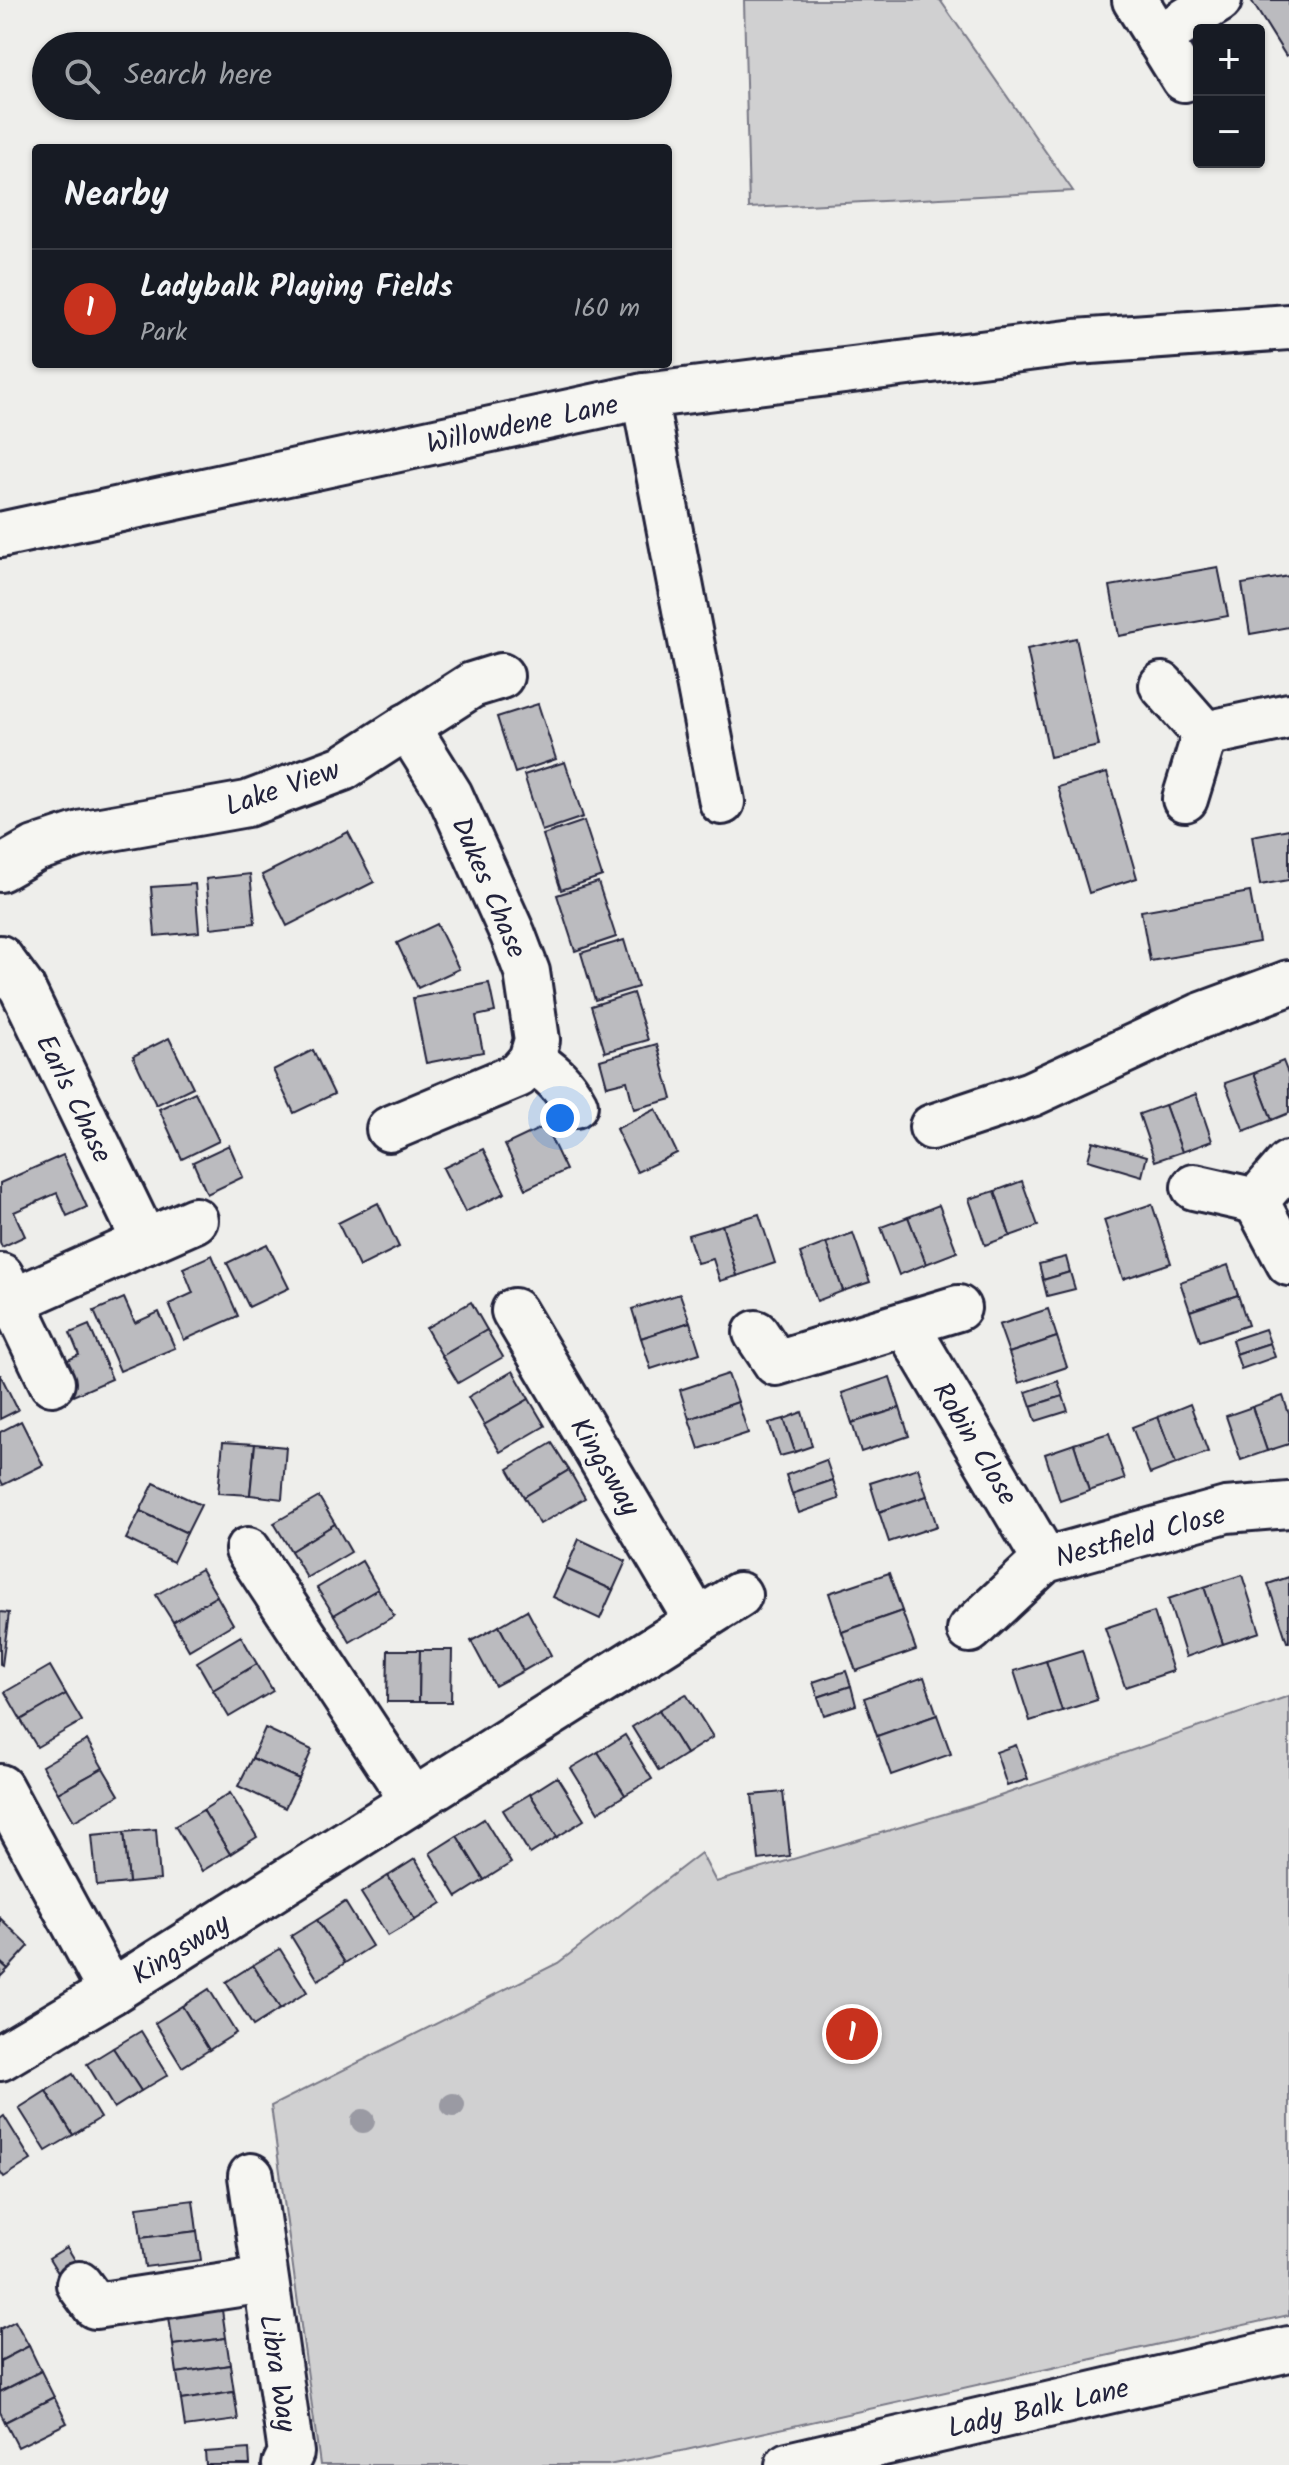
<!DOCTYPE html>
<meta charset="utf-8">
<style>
:root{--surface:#171b24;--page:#20242c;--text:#f1f3f6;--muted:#9ea1a6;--line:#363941;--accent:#c8321e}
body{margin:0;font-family:Kalam,sans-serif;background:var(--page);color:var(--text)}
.controls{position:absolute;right:24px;top:24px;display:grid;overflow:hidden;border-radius:8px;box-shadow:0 2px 6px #0004}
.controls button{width:72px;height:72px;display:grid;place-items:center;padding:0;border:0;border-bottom:2px solid var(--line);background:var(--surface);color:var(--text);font:40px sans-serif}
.you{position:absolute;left:560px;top:1118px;width:28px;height:28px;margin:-20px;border:6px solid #fff;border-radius:50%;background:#1a73e8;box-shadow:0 0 0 12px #1a73e833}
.badge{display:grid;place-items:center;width:52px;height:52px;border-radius:50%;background:var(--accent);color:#fff;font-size:26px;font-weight:700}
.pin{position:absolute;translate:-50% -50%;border:4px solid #fff;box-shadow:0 2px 8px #0006}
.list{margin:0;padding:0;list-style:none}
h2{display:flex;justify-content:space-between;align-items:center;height:104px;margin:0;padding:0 32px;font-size:34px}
h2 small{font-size:26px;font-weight:400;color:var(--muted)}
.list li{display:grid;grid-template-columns:52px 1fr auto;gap:24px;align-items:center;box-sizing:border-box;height:120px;padding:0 32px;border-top:2px solid var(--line)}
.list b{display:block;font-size:30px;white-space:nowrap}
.list p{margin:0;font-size:26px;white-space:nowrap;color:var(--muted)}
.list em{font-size:26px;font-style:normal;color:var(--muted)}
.icon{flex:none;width:44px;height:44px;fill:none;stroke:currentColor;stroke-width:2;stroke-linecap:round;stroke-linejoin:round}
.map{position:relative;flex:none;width:1289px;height:2465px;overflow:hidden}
.search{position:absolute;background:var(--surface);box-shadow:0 2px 6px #0004;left:32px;top:32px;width:640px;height:88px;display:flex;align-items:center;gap:20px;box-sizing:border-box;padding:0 28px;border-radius:44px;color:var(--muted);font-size:30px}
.panel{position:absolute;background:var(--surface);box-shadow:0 2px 6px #0004;left:32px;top:144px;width:640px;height:224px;border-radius:8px}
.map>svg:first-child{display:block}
.green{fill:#d0d0d1;stroke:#797986;stroke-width:2}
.building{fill:#bbbbbf;stroke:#22223b;stroke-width:2}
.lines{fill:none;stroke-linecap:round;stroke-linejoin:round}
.minor-casing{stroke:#22223b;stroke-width:50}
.minor{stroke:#f6f6f2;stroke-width:44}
.tree{fill:#9a9aa3}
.labels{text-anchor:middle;stroke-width:7;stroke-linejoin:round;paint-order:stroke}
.street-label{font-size:28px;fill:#22223b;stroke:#f6f6f2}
</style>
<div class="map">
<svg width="1289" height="2465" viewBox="0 0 1289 2465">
<rect width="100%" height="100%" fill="#eeeeeb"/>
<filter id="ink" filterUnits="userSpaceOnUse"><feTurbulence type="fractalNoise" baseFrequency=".0125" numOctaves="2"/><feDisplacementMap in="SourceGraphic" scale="16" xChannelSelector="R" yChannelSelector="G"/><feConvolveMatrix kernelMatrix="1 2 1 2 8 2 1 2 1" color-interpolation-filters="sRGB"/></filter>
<g filter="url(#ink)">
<!-- green -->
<g class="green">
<path d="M744 0H940L1073 191 749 208Z"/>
<path d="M1289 1696V2315L686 2450 608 2465H320L271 2106 558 1963 701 1853 716 1882 971 1806Z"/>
</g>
<!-- building -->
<g class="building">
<path d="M1251 0H1289V54L1286 56Z"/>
<path d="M1218 567 1228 616 1119 636 1110 586Z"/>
<path d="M1289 576V627L1250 634 1242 584Z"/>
<path d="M1076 638 1099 746 1050 757 1027 649Z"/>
<path d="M538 704 556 759 515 773 497 717Z"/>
<path d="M565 762 583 817 542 831 524 775Z"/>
<path d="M1107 773 1137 878 1089 893 1058 787Z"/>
<path d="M584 821 602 876 561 890 543 835Z"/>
<path d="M1289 829V880L1260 885 1252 836Z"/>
<path d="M348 832 374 882 287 926 262 875Z"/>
<path d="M250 874 255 923 211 928 206 879Z"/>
<path d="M598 882 616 937 575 951 557 895Z"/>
<path d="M195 884 199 932 155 936 151 887Z"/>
<path d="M1250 892 1259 942 1150 961 1141 911Z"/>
<path d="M437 924 459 969 418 988 397 943Z"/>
<path d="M624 940 638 987 595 1000 581 953Z"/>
<path d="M489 983 495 1012 476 1016 483 1052 426 1063 413 998Z"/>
<path d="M633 993 648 1040 605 1052 591 1006Z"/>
<path d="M169 1038 193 1087 156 1105 133 1056Z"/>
<path d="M657 1044 672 1099 634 1109 627 1081 607 1086 600 1060Z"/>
<path d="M313 1050 334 1094 294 1113 273 1070Z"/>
<path d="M1283 1061 1289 1076V1113L1272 1120 1254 1073Z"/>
<path d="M1254 1073 1272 1120 1244 1131 1225 1083Z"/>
<path d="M195 1092 219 1141 182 1159 159 1109Z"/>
<path d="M1196 1094 1212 1141 1182 1152 1165 1105Z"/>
<path d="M1165 1105 1182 1152 1155 1161 1139 1114Z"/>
<path d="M656 1109 677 1153 637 1172 616 1129Z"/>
<path d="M545 1126 566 1170 526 1189 505 1145Z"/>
<path d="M1093 1141 1147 1156 1142 1176 1088 1160Z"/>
<path d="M229 1145 243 1177 207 1194 193 1162Z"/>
<path d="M483 1149 505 1193 465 1212 443 1168Z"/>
<path d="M63 1155 87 1207 67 1216 57 1193 14 1212 25 1236 2 1247 0 1242V1183Z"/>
<path d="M1022 1181 1038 1226 1010 1236 995 1191Z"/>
<path d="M995 1191 1010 1236 985 1245 969 1199Z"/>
<path d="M378 1203 399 1247 359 1267 338 1223Z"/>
<path d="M1152 1204 1171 1263 1123 1279 1104 1220Z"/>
<path d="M939 1205 957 1252 926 1264 908 1217Z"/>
<path d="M759 1214 775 1263 737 1276 722 1225Z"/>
<path d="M908 1217 926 1264 899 1275 881 1227Z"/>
<path d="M722 1225 737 1276 720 1281 713 1259 697 1263 688 1235Z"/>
<path d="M853 1233 870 1282 843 1291 826 1243Z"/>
<path d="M826 1243 843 1291 817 1301 800 1253Z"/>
<path d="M267 1244 289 1288 249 1307 227 1263Z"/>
<path d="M212 1255 238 1316 184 1340 169 1304 193 1293 183 1268Z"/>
<path d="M1066 1257 1070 1272 1043 1280 1039 1264Z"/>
<path d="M1228 1265 1238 1295 1190 1311 1180 1282Z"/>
<path d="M1070 1272 1075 1289 1047 1296 1043 1280Z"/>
<path d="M680 1294 690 1322 641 1338 632 1309Z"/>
<path d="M1238 1295 1248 1325 1200 1341 1190 1311Z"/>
<path d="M124 1298 135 1323 159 1312 175 1348 120 1371 94 1311Z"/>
<path d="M471 1302 487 1330 442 1356 426 1328Z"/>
<path d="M1048 1309 1057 1337 1009 1353 999 1325Z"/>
<path d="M690 1322 700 1353 651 1369 641 1338Z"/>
<path d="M89 1325 112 1379 73 1396 59 1364 79 1355 70 1333Z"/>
<path d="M1265 1329 1270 1343 1236 1354 1232 1340Z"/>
<path d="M487 1330 503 1357 458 1383 442 1356Z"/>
<path d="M1057 1337 1067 1367 1019 1383 1009 1353Z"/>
<path d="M1270 1343 1275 1357 1241 1369 1236 1354Z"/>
<path d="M513 1371 529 1399 484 1425 468 1397Z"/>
<path d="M0 1374 18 1410 0 1419Z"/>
<path d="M728 1374 738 1402 689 1419 680 1390Z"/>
<path d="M890 1377 900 1408 852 1423 842 1393Z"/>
<path d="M1058 1381 1063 1396 1031 1406 1026 1392Z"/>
<path d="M1063 1396 1068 1411 1036 1421 1031 1406Z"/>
<path d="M1283 1396 1289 1414V1444L1267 1451 1252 1407Z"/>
<path d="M529 1399 545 1426 500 1452 484 1425Z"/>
<path d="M738 1402 748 1433 699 1449 689 1419Z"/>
<path d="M1190 1404 1208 1452 1176 1464 1158 1417Z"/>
<path d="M1252 1407 1267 1451 1241 1460 1226 1416Z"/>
<path d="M900 1408 909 1436 861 1452 852 1423Z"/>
<path d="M802 1412 812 1446 795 1452 784 1419Z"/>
<path d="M1158 1417 1176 1464 1150 1474 1132 1427Z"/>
<path d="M784 1419 795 1452 780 1456 769 1423Z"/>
<path d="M21 1421 43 1465 3 1485 0 1479V1432Z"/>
<path d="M1109 1433 1125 1479 1089 1491 1074 1444Z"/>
<path d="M223 1442 255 1444 250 1495 218 1493Z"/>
<path d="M552 1443 569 1470 524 1497 508 1469Z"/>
<path d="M255 1444 286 1447 282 1499 250 1495Z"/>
<path d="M1074 1444 1089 1491 1060 1501 1045 1454Z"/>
<path d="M826 1460 833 1480 792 1494 786 1475Z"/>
<path d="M918 1468 927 1496 879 1512 870 1483Z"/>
<path d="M569 1470 585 1498 540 1524 524 1497Z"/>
<path d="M833 1480 839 1499 799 1513 792 1494Z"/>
<path d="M154 1483 201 1505 187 1533 140 1511Z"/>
<path d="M927 1496 937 1526 889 1542 879 1512Z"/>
<path d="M319 1497 335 1524 291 1551 274 1523Z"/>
<path d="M140 1511 187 1533 173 1562 126 1539Z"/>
<path d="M335 1524 351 1552 307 1578 291 1551Z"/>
<path d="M579 1539 626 1561 613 1590 566 1569Z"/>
<path d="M362 1561 378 1589 334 1615 317 1588Z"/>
<path d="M201 1569 217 1596 173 1622 156 1595Z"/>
<path d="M566 1569 613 1590 600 1619 553 1597Z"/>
<path d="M889 1573 902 1611 842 1632 829 1593Z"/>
<path d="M1242 1575 1260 1632 1223 1644 1204 1587Z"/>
<path d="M1289 1577V1642H1287L1268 1584Z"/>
<path d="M1204 1587 1223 1644 1186 1657 1168 1599Z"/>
<path d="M378 1589 394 1616 350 1642 334 1615Z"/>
<path d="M217 1596 233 1624 189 1650 173 1622Z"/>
<path d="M527 1610 551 1655 523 1671 499 1626Z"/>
<path d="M902 1611 916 1650 856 1671 842 1632Z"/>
<path d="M0 1612 9 1613 2 1665 0 1664Z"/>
<path d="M1154 1612 1173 1671 1125 1687 1105 1628Z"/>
<path d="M499 1626 523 1671 495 1686 471 1641Z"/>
<path d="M241 1636 257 1664 213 1690 197 1662Z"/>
<path d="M388 1650H420L419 1702H387Z"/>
<path d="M420 1650H452L451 1702H419Z"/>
<path d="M1082 1650 1097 1700 1062 1711 1046 1661Z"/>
<path d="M1046 1661 1062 1711 1030 1721 1014 1671Z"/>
<path d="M257 1664 273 1691 229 1717 213 1690Z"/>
<path d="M50 1666 66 1694 21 1720 5 1692Z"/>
<path d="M846 1671 851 1686 818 1697 813 1682Z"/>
<path d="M924 1677 937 1715 877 1736 864 1698Z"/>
<path d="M851 1686 856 1705 824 1715 818 1697Z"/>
<path d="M66 1694 82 1721 37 1747 21 1720Z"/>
<path d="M686 1694 713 1737 686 1754 659 1710Z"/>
<path d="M659 1710 686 1754 659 1771 632 1727Z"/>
<path d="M937 1715 951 1754 891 1775 877 1736Z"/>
<path d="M265 1728 312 1750 299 1779 252 1758Z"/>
<path d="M625 1735 652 1779 625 1795 598 1752Z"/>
<path d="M87 1740 103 1768 58 1793 42 1766Z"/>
<path d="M1016 1745 1028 1779 1007 1786 996 1752Z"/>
<path d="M598 1752 625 1795 598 1812 571 1768Z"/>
<path d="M252 1758 299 1779 285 1808 238 1786Z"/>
<path d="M103 1768 119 1795 74 1821 58 1793Z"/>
<path d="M557 1777 584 1820 557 1837 530 1794Z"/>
<path d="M783 1792 790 1856 759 1860 752 1795Z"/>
<path d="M230 1793 257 1837 230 1854 203 1810Z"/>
<path d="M530 1794 557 1837 530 1854 503 1810Z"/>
<path d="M203 1810 230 1854 202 1871 175 1826Z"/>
<path d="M484 1819 511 1863 484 1880 457 1836Z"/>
<path d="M156 1829 160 1880 129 1883 124 1832Z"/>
<path d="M124 1832 129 1883 97 1886 92 1835Z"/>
<path d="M457 1836 484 1880 457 1897 430 1853Z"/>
<path d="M415 1859 442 1903 415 1920 388 1876Z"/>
<path d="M388 1876 415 1920 388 1936 361 1893Z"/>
<path d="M345 1902 372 1946 345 1963 317 1920Z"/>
<path d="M0 1918 29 1946 8 1969 0 1962Z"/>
<path d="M317 1920 345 1963 318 1980 291 1936Z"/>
<path d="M280 1949 307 1992 280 2009 253 1965Z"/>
<path d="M0 1962 8 1969 0 1977Z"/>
<path d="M253 1965 280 2009 253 2026 226 1982Z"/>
<path d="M209 1989 236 2033 209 2050 182 2006Z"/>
<path d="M182 2006 209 2050 182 2067 155 2023Z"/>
<path d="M141 2031 168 2075 141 2091 113 2048Z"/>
<path d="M113 2048 141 2091 114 2108 87 2064Z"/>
<path d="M73 2074 100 2118 73 2135 46 2091Z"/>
<path d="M46 2091 73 2135 46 2151 19 2108Z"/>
<path d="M4 2116 31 2160 4 2177 0 2171V2119Z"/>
<path d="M193 2200 197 2231 141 2238 137 2207Z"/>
<path d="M197 2231 201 2260 145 2267 141 2238Z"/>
<path d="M67 2247 81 2270 63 2281 49 2258Z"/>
<path d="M222 2310 226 2338 173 2345 169 2317Z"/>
<path d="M15 2321 29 2346 0 2361V2329Z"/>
<path d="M226 2338 230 2365 177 2373 173 2345Z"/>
<path d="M29 2346 41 2371 0 2392V2361Z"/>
<path d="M230 2365 234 2392 181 2400 177 2373Z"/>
<path d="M41 2371 54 2397 5 2422 0 2412V2392Z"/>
<path d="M234 2392 238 2420 185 2427 181 2400Z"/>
<path d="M54 2397 67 2423 18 2447 5 2422Z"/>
<path d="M249 2449 250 2465H206L205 2452Z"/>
</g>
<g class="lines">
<!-- minor casing -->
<g class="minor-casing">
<g id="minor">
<path d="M1135 0 1184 79"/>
<path d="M1158 38 1219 0"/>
<path d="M644 396 722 802"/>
<path d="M0 535 644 396 1076 342 1289 327"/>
<path d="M1162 685 1205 734 1185 799"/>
<path d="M1205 734 1289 716"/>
<path d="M0 869 35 849 84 833 247 804 343 768 472 685 501 676"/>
<path d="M0 958 22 988 145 1242 13 1301"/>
<path d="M531 1060C551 1072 564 1084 575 1105"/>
<path d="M932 1127 1031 1094 1200 1016 1289 983"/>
<path d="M389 1129 518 1075 531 1060 537 1040 527 972 513 935 450 795 407 726"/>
<path d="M1194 1187 1256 1201 1288 1164"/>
<path d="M1256 1201 1289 1263"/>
<path d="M145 1242 195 1220"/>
<path d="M1 1276 52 1383"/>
<path d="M514 1311 697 1621"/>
<path d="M906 1325 1045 1560"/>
<path d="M756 1333 776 1363 958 1308"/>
<path d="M248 1550 413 1801"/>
<path d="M970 1630 1045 1560 1226 1510 1289 1505"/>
<path d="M0 1787 111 1992"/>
<path d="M0 2058 111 1992 739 1595"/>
<path d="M251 2176 291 2453 285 2465"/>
<path d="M79 2284 95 2306 265 2280"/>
<path d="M788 2465 1289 2349"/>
</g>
</g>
<!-- minor -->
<use href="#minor" class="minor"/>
</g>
<!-- trees -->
<g class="tree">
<circle cx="453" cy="2105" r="12"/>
<circle cx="363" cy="2121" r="12"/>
</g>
</g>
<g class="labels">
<!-- street labels -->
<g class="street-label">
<text transform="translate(522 423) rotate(-12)" y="10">Willowdene Lane</text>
<text transform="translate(282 787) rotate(-19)" y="10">Lake View</text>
<text transform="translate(490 887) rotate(67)" y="10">Dukes Chase</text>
<text transform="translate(75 1098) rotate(64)" y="10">Earls Chase</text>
<text transform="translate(976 1443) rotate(59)" y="10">Robin Close</text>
<text transform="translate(606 1466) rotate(59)" y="10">Kingsway</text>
<text transform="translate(1140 1535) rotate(-15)" y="10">Nestfield Close</text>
<text transform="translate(180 1948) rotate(-32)" y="10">Kingsway</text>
<text transform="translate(279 2373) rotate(81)" y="10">Libra Way</text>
<text transform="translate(1038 2407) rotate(-13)" y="10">Lady Balk Lane</text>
</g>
</g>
</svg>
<div class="controls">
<button>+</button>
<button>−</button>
</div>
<div class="you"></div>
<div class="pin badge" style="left:852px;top:2034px">1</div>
<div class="search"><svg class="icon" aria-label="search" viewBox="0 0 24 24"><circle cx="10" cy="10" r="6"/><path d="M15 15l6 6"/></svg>Search here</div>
<section class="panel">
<h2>Nearby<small></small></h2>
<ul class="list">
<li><span class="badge">1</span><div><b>Ladybalk Playing Fields</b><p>Park</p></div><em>160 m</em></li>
</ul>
</section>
</div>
